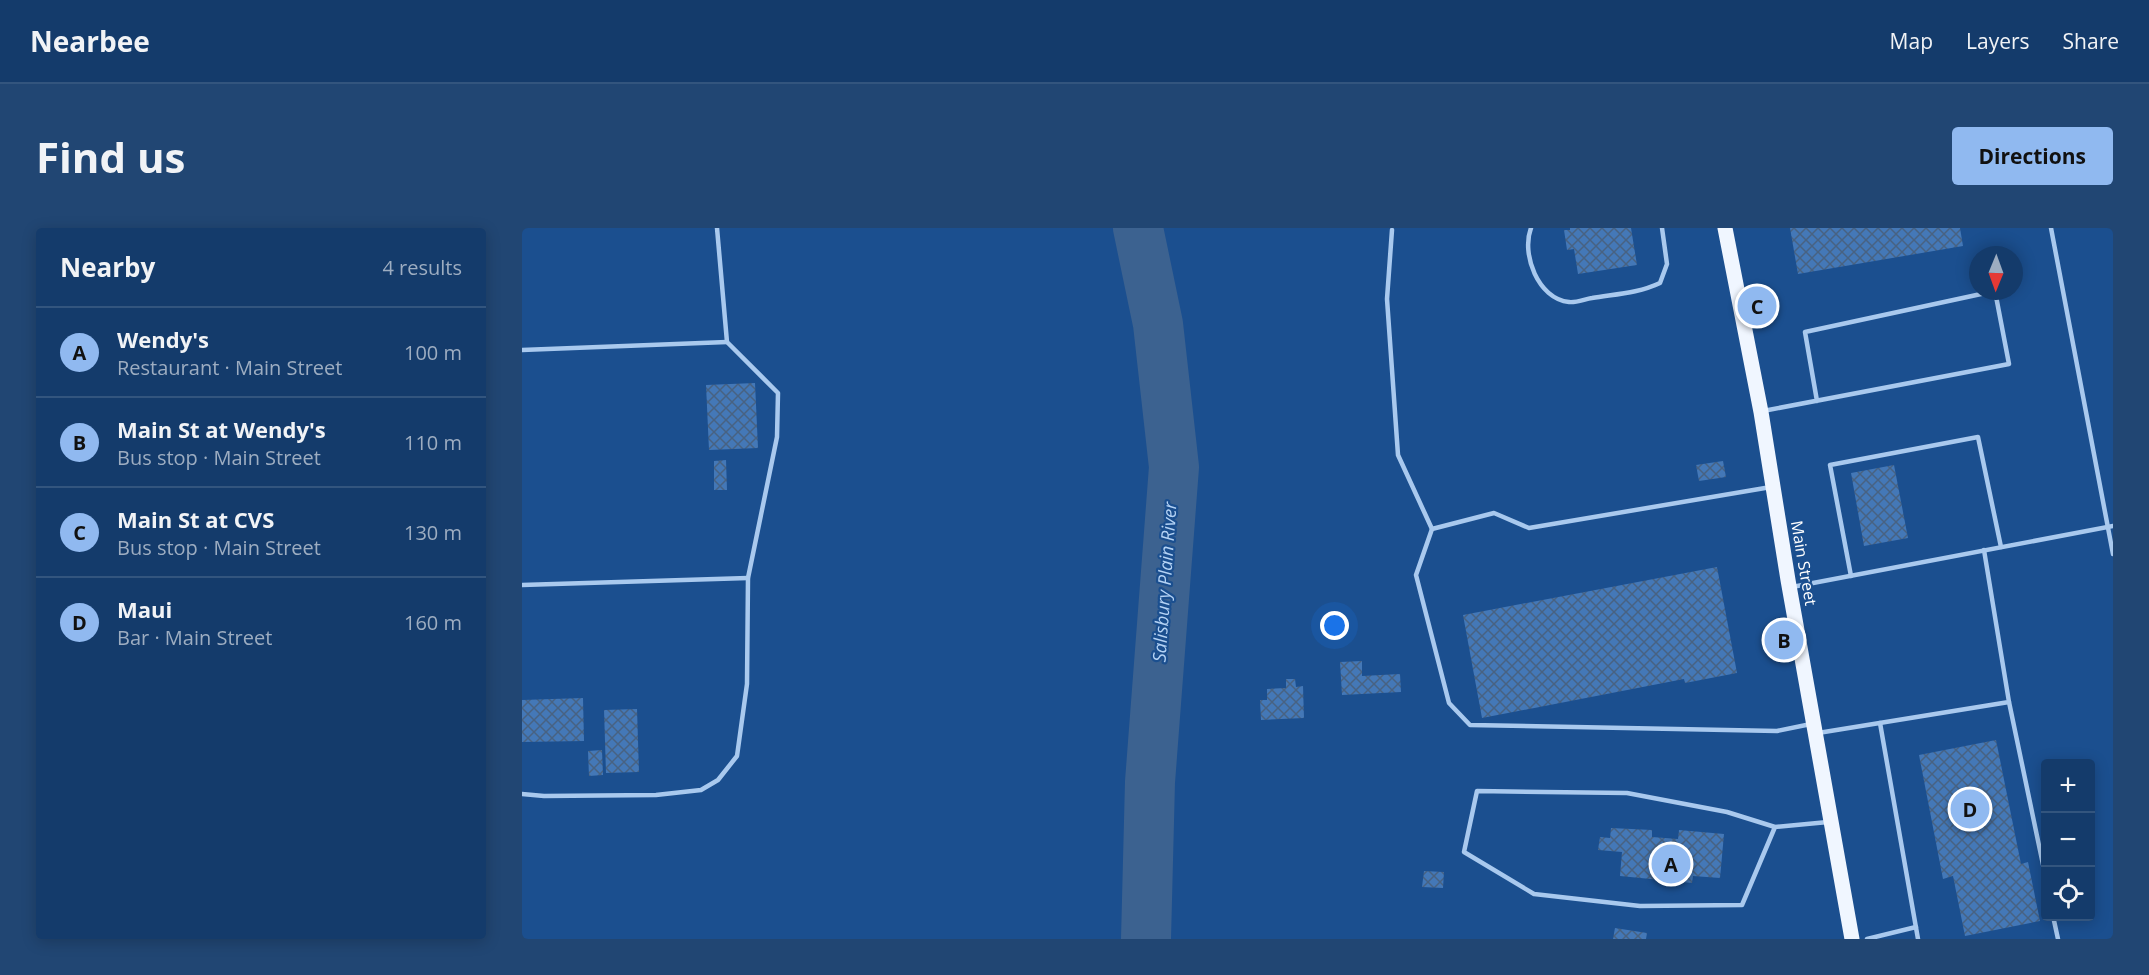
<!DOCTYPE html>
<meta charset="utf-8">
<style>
:root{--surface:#143b6b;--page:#214673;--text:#f1f3f6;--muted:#9dadc1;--line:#33557e;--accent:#90b9f0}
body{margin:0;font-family:"Open Sans",sans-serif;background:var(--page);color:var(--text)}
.controls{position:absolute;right:18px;bottom:18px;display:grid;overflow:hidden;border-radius:6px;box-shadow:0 3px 15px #0003}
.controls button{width:54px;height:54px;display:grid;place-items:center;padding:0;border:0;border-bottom:2px solid var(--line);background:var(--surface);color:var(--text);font:30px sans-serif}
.compass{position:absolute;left:1447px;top:18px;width:54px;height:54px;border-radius:50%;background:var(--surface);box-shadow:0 3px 15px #0003;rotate:181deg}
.you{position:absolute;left:813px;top:398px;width:21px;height:21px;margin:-15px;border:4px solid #fff;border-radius:50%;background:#1a73e8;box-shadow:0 0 0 9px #1a73e833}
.badge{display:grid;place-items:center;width:39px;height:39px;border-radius:50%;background:var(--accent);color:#111;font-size:20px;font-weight:700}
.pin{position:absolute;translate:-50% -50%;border:3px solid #fff;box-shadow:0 2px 6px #0006}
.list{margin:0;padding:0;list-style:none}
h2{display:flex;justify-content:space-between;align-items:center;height:78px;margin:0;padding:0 24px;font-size:26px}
h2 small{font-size:20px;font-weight:400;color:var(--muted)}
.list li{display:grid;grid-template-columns:39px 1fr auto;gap:18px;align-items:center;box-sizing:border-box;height:90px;padding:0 24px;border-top:2px solid var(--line)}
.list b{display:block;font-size:22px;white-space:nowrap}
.list p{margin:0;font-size:20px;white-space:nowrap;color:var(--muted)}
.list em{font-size:20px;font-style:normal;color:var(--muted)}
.icon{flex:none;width:33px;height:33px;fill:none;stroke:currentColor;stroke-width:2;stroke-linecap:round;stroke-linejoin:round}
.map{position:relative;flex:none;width:1591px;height:711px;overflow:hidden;border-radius:6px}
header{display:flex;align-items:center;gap:36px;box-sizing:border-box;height:84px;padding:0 30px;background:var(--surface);border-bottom:2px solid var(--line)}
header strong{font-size:28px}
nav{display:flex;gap:33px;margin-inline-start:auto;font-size:21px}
.intro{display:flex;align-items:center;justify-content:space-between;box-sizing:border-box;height:144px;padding:0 36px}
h1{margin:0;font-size:42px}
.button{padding:15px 27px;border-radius:6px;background:var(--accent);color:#111;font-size:21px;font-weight:700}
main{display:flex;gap:36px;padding:0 36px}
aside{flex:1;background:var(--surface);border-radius:6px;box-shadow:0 3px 15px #0003}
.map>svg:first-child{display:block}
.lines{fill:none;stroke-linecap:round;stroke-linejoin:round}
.river{stroke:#3c6290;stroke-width:50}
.building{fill:url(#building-cross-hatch)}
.service{stroke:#a9c9ee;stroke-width:4.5}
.primary{stroke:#f0f6ff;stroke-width:15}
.labels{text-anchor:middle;stroke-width:4.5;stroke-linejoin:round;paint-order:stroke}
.street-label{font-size:16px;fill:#fff;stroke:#1b4f8f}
.water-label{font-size:18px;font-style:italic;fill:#b5d3f5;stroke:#1b4f8f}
</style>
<header>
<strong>Nearbee</strong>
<nav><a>Map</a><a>Layers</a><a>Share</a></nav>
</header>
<div class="intro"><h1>Find us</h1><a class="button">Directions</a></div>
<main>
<aside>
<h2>Nearby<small>4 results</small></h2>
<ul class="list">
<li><span class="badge">A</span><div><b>Wendy's</b><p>Restaurant · Main Street</p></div><em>100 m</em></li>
<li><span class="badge">B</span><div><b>Main St at Wendy's</b><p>Bus stop · Main Street</p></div><em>110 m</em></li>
<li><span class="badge">C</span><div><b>Main St at CVS</b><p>Bus stop · Main Street</p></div><em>130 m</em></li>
<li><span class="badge">D</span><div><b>Maui</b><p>Bar · Main Street</p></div><em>160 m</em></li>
</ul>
</aside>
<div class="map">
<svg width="1591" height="711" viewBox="0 0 1591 711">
<defs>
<pattern id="building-cross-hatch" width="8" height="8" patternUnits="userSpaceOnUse" patternTransform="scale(1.5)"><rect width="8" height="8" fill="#4478b7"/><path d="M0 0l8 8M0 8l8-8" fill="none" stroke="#486282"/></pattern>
</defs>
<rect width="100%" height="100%" fill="#1b4f8f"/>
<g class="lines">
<!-- river -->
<path class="river" d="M616 0 636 96 652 239 628 554 624 711"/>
</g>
<!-- building -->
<g class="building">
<path d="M1048 0H1109L1115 37 1056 46 1052 21 1045 22 1042 2H1048Z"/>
<path d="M1268 0H1438L1441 18 1276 46Z"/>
<path d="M233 155 236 220 187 222 184 157Z"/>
<path d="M204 232 205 262H192V233Z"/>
<path d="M1201 233 1204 249 1177 253 1174 237Z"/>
<path d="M1372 237 1386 310 1342 318 1329 245Z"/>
<path d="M1195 339 1215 445 1163 455 1162 451 960 490 941 387Z"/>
<path d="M840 433V448L878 446 879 464 820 467 818 434Z"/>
<path d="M764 451H773L774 459 781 458 782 490 739 492 738 472H745V461L764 460Z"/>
<path d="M61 470 62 513 0 514V472Z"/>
<path d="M115 481 117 544 84 545 82 482Z"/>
<path d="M1474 512 1499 636 1506 634 1518 693 1443 708 1431 648 1421 651 1397 527Z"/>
<path d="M80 522 81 547 67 548 66 523Z"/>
<path d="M1089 600 1130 602V609L1156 611 1157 602 1202 606 1198 650 1171 648 1170 655 1098 648 1100 624 1076 622 1078 609 1088 610Z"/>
<path d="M902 643 922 644 921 660 900 659Z"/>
<path d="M1093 700 1125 705 1124 711H1091Z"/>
</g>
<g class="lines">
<!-- service -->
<g class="service">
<path d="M1009 0C999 26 1016 71 1047 74 1054 75 1063 71 1070 70 1094 66 1117 65 1138 55L1145 36 1140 0"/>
<path d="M1529 0 1591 326"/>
<path d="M870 2 865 71 876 227 910 301"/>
<path d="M0 122 205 114"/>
<path d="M1241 183 1487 136 1473 63 1283 104 1295 173"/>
<path d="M1249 259 1007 300 972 285 910 301 894 347 927 475 948 497 1255 503 1289 496"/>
<path d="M1329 348 1308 237 1456 209 1479 319"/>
<path d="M0 357 226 350"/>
<path d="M1270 359 1591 298"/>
<path d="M1487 474 1524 651"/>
<path d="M1358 495 1396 711"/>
<path d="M1296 505 1487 474 1462 322"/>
<path d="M0 566 22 568 134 567 179 562 196 552 215 528 225 456 226 350 255 209 256 165 205 114 195 0"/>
<path d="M1253 599 1220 677 1118 678 1012 666 942 624 955 563 1105 565 1205 584 1253 599 1306 594"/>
<path d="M1531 688 1536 711"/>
<path d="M1345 711 1394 699"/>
</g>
<!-- primary -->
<path class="primary" d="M1203 0 1239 184 1266 352 1330 711"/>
</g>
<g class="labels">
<!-- street labels -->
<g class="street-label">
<text transform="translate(1282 335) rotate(80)" y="6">Main Street</text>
</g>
<!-- water labels -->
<g class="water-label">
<text transform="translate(643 354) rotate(-86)" y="6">Salisbury Plain River</text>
</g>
</g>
</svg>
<div class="controls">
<button>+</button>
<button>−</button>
<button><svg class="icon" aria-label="locate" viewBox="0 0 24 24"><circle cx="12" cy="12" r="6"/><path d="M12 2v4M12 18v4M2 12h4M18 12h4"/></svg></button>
</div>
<svg class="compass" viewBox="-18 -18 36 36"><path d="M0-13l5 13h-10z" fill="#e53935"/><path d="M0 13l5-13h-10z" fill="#9dadc1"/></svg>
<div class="you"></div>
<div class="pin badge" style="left:1149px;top:636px">A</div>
<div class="pin badge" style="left:1262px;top:412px">B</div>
<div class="pin badge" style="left:1235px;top:78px">C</div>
<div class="pin badge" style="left:1448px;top:581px">D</div>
</div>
</main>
